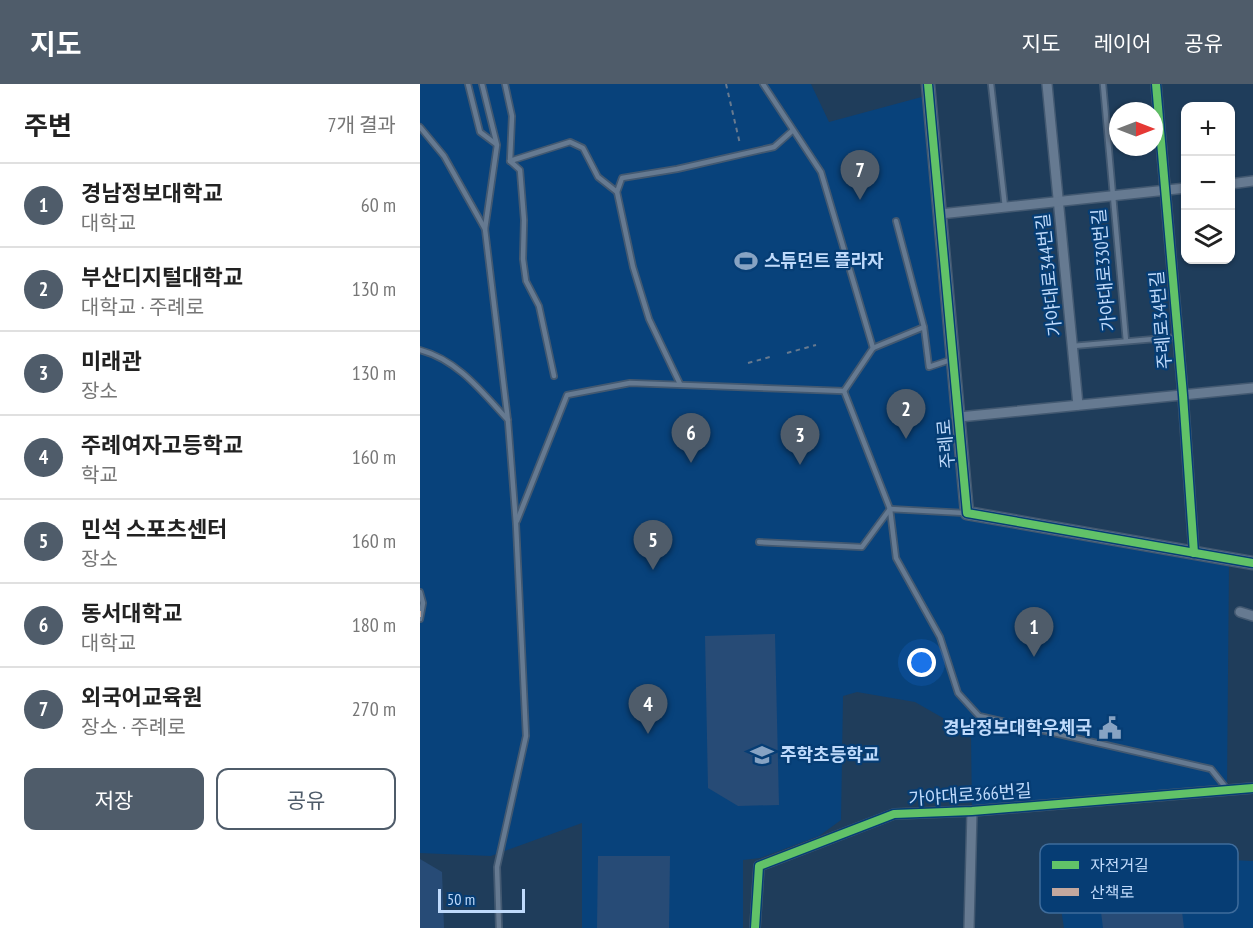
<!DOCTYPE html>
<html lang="ko">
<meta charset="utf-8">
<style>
:root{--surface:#fff;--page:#f2f2f2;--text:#222;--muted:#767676;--line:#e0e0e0;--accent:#4f5c6a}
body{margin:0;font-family:"PT Sans Narrow","Noto Sans KR",sans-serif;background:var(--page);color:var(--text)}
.controls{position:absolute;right:18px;top:18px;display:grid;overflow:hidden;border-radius:12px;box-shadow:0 2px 4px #0004}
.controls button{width:54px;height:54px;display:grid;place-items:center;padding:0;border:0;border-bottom:2px solid var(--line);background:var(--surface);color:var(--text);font:30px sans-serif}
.compass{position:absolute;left:689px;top:18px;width:54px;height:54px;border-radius:50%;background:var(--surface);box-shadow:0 2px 4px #0004;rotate:90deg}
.scale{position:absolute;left:18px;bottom:15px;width:87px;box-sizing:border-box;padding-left:6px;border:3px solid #bfdafb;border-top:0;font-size:16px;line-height:21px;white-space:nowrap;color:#bfdafb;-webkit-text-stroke:4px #063d74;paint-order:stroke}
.you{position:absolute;left:502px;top:579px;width:21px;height:21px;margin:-15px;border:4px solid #fff;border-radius:50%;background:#1a73e8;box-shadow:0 0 0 9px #1a73e833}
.badge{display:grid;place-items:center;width:39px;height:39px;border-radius:50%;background:var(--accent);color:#fff;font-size:20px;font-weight:700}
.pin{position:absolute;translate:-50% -50px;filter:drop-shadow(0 2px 3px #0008)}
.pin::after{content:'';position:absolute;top:32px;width:21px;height:18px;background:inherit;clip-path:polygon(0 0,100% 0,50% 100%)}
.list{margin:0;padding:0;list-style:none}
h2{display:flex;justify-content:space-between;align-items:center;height:78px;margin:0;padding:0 24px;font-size:26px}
h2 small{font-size:20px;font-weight:400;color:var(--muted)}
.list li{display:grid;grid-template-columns:39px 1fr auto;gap:18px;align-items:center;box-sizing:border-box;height:84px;padding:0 24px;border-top:2px solid var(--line)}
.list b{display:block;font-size:22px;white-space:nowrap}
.list p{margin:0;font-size:20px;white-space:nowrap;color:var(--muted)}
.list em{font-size:20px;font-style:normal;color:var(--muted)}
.actions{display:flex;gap:12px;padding:18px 24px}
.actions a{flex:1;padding:14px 0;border:2px solid var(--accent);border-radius:12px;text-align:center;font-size:21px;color:var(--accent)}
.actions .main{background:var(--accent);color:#fff}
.icon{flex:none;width:33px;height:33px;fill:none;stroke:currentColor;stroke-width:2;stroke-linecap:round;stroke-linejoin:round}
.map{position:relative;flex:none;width:833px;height:844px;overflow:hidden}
header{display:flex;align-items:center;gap:36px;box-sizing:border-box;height:84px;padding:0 30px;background:var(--accent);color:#fff}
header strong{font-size:28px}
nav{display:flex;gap:33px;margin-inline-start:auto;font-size:21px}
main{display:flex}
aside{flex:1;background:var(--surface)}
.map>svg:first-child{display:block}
.built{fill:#08427b}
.green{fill:#274b76}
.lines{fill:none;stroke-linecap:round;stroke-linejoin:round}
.service-casing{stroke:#435971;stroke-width:8}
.minor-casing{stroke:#435971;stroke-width:12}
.tertiary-casing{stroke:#435971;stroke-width:15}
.path{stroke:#687a8f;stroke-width:2;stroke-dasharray:4.5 4.5;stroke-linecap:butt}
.service{stroke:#667a91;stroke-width:4.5}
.minor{stroke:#667a91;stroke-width:9}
.tertiary{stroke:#667a91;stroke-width:12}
.quiet{stroke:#c3a89e;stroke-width:6;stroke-dasharray:12 6;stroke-linecap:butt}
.cycleway-casing{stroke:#063d74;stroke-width:11}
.cycleway{stroke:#61c268;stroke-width:8}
.labels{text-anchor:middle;stroke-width:4.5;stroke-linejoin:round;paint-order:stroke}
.poi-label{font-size:18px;font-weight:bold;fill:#bfdafb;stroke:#063d74;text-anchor:start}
.street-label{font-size:18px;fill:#bfdafb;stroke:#063d74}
.key{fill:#063d74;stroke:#3e6c9c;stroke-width:1.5}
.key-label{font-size:16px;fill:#bfdafb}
</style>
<header>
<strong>지도</strong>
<nav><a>지도</a><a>레이어</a><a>공유</a></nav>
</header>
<main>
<aside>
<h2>주변<small>7개 결과</small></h2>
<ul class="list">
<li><span class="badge">1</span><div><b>경남정보대학교</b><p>대학교</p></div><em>60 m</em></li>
<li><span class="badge">2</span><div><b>부산디지털대학교</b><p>대학교 · 주례로</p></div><em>130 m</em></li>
<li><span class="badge">3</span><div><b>미래관</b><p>장소</p></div><em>130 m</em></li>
<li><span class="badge">4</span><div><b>주례여자고등학교</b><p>학교</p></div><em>160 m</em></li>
<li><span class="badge">5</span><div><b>민석 스포츠센터</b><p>장소</p></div><em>160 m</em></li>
<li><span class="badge">6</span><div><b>동서대학교</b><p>대학교</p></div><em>180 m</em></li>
<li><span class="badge">7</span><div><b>외국어교육원</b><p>장소 · 주례로</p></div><em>270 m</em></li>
</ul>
<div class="actions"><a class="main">저장</a><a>공유</a></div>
</aside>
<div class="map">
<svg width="833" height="844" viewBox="0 0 833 844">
<rect width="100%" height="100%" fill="#1f3d5b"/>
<!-- built -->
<g class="built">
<path d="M0 0H391L409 38 509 11 547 429 809 475 807 705 552 727 551 650 495 618 437 608 423 612 421 736 399 752 340 774 323 776V844H162V739L71 772 0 769Z"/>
<path d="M632 768 833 777V844H644Z"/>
</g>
<!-- green -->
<g class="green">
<path d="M355 550 359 721 318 722 288 704 285 552Z"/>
<path d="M178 772H250L249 844H177Z"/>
<path d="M0 775 22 788 24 844H0Z"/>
<path d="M757 786 764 844H683L677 796Z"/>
</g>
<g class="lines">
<!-- service casing -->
<g class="service-casing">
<g id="service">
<path d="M48 0 60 48 76 60"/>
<path d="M62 0 77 61 65 145 88 337 96 440 106 652 77 783 79 844"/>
<path d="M85 0 92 32 90 77"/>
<path d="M571 0 585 123"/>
<path d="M683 0 706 257"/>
<path d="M0 43 24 72 65 145"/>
<path d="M90 77 150 58 163 64 178 93 197 108 202 94 257 85 354 63 372 47"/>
<path d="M90 77 100 86 104 136 103 175 106 197 119 222 134 292"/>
<path d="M197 108 213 183 229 235 260 300"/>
<path d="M476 137 504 243"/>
<path d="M653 262 758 253"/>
<path d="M453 264 504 243 509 283 533 275"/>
<path d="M0 266C38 276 62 308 88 336"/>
<path d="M424 307 470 425 476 474 520 553 538 609 559 632 791 685 807 705"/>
<path d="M470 425 545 429"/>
<path d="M97 437 147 311 210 299 424 307 453 264 401 88 343 0"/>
<path d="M339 458 442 463 470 425"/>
<path d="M0 508 3 519 0 535"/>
</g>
</g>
<!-- minor casing -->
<g class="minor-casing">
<g id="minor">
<path d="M627 0 658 321"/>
<path d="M736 0 763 311 774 469"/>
<path d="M810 100 833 97"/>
<path d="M520 130 766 104"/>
<path d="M539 333 833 304"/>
<path d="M820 528 833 532"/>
<path d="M335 844 339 782 474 730 552 727 833 704"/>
<path d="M549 844 552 727"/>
</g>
</g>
<!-- tertiary casing -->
<g class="tertiary-casing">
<path id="tertiary" d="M508 0 547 429 833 479"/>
</g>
<!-- path -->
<g class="path">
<path d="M306 0 320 60"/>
<path d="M367 269 396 261"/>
<path d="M328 279 350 273"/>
</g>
<!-- service -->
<use href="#service" class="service"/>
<!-- minor -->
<use href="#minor" class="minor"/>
<!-- tertiary -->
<use href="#tertiary" class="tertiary"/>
<!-- quiet -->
<path class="quiet" d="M0 530H1"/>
<!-- cycleway casing -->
<g class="cycleway-casing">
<g id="cycleway">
<path d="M508 0 547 429 833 479"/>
<path d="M736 0 763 311 774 469"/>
<path d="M335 844 339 782 474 730 552 727 833 704"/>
</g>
</g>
<!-- cycleway -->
<use href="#cycleway" class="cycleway"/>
</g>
<!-- icons -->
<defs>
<g id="stadium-bare" transform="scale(1.8)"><path d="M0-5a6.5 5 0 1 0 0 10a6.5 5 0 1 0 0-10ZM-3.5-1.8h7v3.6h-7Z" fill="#87a3c3" stroke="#063d74" stroke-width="2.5" paint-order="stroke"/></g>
<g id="civic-bare" transform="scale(1.8)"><path d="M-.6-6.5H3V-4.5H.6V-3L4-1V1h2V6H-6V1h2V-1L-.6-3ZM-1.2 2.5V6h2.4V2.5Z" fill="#87a3c3" stroke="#063d74" stroke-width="2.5" paint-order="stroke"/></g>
<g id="school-bare" transform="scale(1.8)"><path d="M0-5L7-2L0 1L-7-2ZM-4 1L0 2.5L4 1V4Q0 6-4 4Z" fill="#87a3c3" stroke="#063d74" stroke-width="2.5" paint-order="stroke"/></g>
</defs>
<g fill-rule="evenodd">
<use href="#stadium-bare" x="326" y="177"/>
<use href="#civic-bare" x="690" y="644"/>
<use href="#school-bare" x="342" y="671"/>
</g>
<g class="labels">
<!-- poi labels -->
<g class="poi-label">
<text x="344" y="183">스튜던트 플라자</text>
<text x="672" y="650" text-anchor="end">경남정보대학우체국</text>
<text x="360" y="677">주학초등학교</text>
</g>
<!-- street labels -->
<g class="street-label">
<text transform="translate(684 186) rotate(-95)" y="6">가야대로330번길</text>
<text transform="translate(629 191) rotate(-96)" y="6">가야대로344번길</text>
<text transform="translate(741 236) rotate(-95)" y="6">주례로34번길</text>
<text transform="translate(526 360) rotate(-95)" y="6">주례로</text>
<text transform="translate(550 711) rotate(-4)" y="6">가야대로366번길</text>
</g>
</g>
<!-- legend -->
<rect x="620" y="760" width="198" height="69" rx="9" class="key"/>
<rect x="632" y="777" width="27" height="8" fill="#61c268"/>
<rect x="632" y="804" width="27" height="8" fill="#c3a89e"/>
<g class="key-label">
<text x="670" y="787">자전거길</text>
<text x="670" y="814">산책로</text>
</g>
</svg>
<div class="controls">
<button>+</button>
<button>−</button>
<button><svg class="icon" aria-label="layers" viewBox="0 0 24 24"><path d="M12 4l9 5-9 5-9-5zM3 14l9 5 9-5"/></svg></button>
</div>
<svg class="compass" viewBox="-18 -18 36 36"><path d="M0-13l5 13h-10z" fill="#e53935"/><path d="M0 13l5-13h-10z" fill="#767676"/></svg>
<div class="scale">50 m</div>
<div class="you"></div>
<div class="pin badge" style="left:614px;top:573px">1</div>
<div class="pin badge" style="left:486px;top:355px">2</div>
<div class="pin badge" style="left:380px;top:381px">3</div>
<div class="pin badge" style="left:228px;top:650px">4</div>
<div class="pin badge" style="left:233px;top:486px">5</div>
<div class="pin badge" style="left:271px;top:379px">6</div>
<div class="pin badge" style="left:440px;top:116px">7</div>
</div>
</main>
